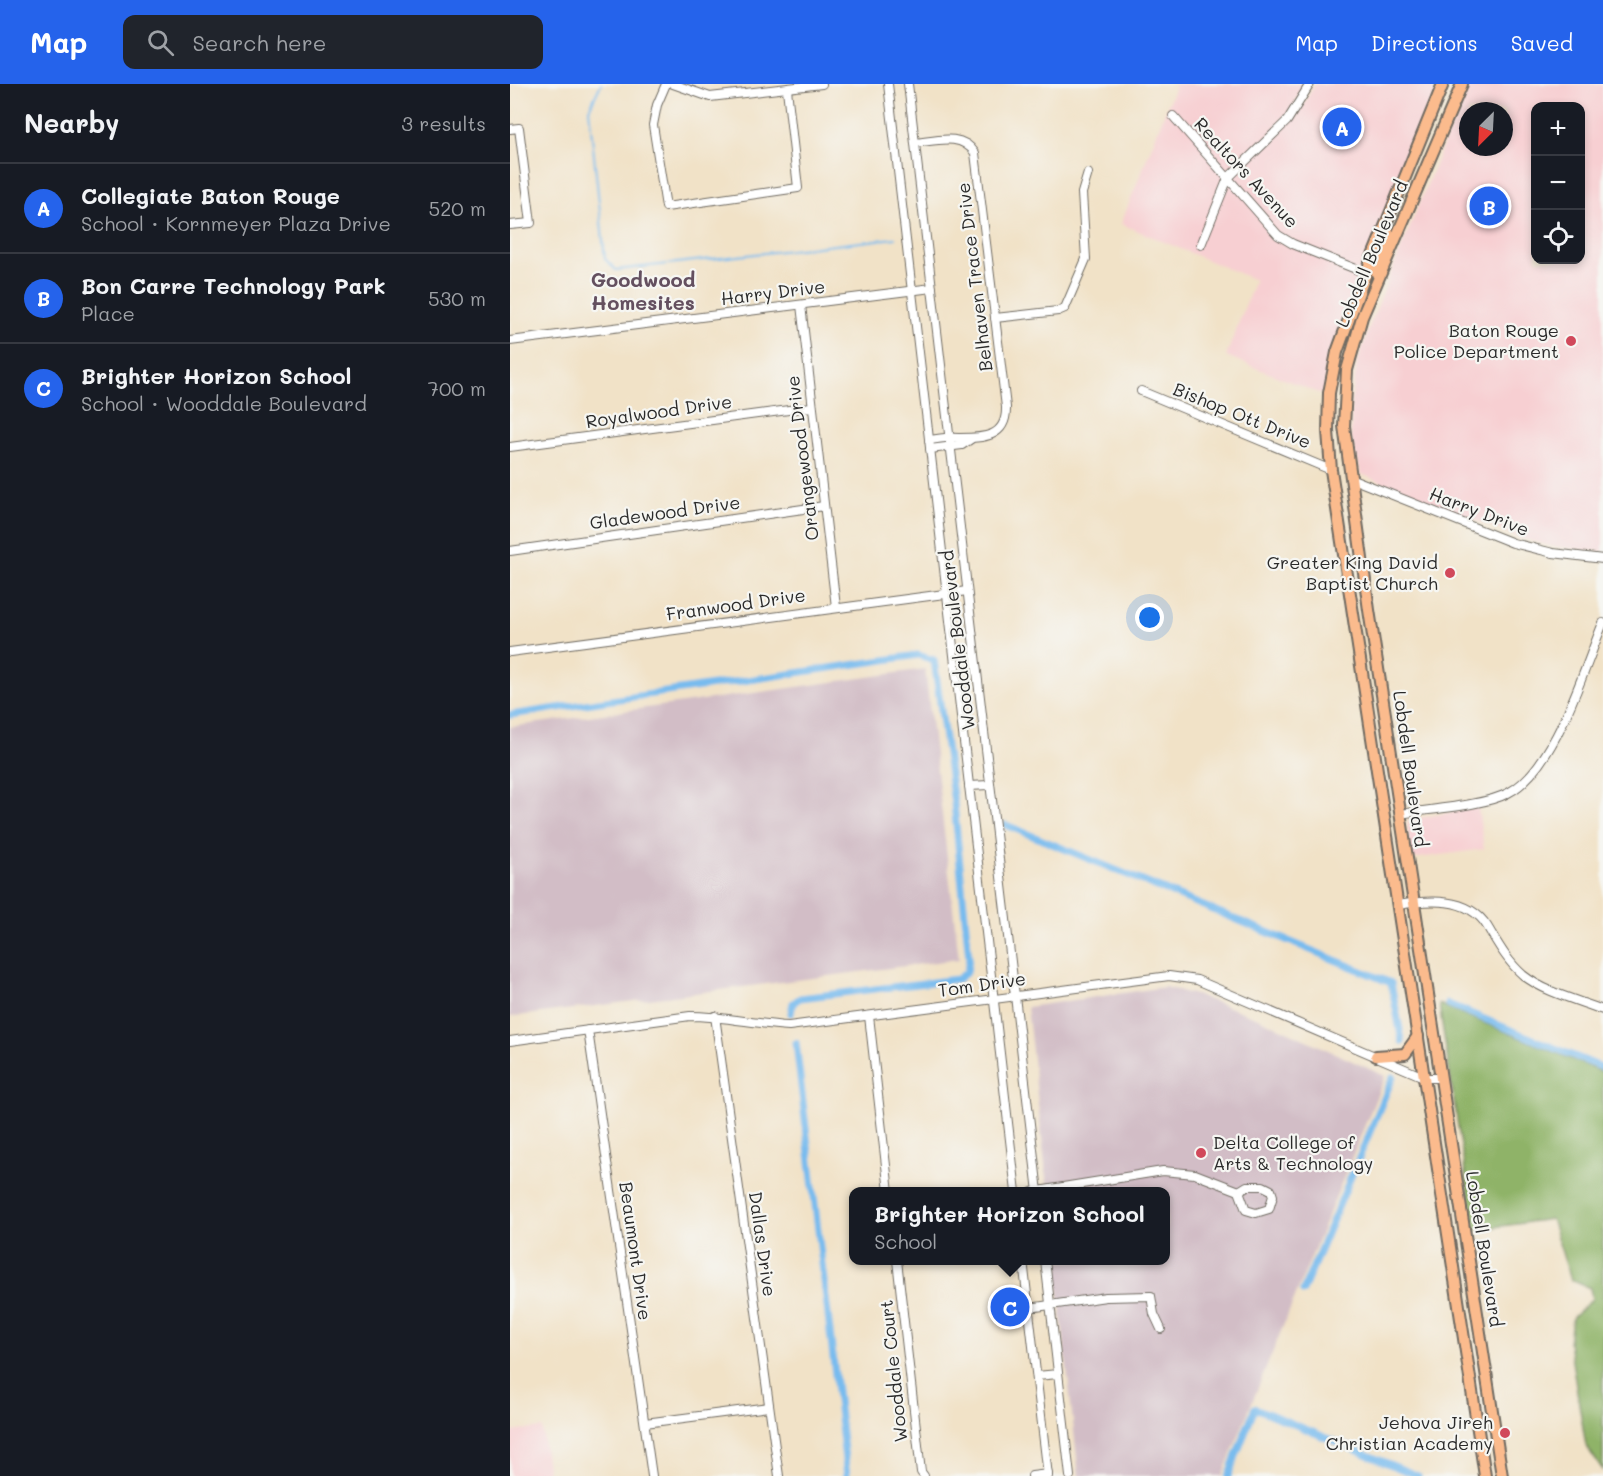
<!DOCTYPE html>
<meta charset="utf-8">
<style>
:root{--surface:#171b24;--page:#20242c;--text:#f1f3f6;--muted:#9ea1a6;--line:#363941;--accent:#2563eb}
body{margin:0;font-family:Mali,sans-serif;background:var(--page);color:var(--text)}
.controls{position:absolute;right:18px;top:18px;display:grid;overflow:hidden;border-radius:12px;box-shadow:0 3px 9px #0003}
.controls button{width:54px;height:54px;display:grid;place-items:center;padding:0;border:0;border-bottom:2px solid var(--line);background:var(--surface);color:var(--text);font:30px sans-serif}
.compass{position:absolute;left:949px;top:18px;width:54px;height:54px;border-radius:50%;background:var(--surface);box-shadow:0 3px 9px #0003;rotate:204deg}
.you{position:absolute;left:640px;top:534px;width:21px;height:21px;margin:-15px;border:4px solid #fff;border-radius:50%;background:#1a73e8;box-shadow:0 0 0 9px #1a73e833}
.badge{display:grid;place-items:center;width:39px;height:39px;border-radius:50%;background:var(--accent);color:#fff;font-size:20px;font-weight:700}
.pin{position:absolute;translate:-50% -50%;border:3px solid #fff;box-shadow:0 2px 6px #0006}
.popup{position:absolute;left:339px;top:1103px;width:321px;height:78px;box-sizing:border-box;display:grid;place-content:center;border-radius:12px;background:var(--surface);filter:drop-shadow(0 2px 4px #0005);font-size:20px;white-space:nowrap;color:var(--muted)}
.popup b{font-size:22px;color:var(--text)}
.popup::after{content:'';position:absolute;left:50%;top:100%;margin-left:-12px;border:12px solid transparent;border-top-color:var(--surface)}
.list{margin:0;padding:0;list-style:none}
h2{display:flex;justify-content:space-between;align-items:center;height:78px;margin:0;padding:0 24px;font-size:26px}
h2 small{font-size:20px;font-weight:400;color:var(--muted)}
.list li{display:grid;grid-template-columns:39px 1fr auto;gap:18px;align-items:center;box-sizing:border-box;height:90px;padding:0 24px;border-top:2px solid var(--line)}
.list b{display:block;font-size:22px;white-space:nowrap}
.list p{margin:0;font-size:20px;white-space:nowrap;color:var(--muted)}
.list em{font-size:20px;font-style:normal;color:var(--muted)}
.icon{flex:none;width:33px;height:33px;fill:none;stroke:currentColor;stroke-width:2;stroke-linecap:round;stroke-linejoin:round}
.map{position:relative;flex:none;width:1093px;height:1392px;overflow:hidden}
header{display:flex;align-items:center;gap:36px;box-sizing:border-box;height:84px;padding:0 30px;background:var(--accent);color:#fff}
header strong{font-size:28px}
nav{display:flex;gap:33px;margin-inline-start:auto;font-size:21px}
.search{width:420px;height:54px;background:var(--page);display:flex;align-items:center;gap:15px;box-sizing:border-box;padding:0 21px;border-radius:12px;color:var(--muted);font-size:22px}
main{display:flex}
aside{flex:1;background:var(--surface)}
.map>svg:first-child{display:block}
.built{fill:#f7cfd2;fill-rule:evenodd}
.industrial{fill:#d2bdc6}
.forest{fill:#8fb368;stroke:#5d6f4a;stroke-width:1.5}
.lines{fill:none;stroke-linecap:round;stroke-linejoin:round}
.stream{stroke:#78bbee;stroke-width:2}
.canal{stroke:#78bbee;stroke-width:7}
.minor-casing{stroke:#706b62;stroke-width:10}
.major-casing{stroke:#706b62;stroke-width:14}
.minor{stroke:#fff;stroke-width:8}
.major{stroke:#fbbb8d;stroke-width:10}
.poi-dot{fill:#d1495b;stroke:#f6f6f2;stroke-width:2}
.labels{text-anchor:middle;stroke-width:4.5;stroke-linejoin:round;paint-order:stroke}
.street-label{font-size:18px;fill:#2b2b2b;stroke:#f6f6f2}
.poi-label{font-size:18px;fill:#2b2b2b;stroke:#f6f6f2;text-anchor:end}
.neighbourhood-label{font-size:20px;font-weight:bold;fill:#645060;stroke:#f6f6f2}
</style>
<header>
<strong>Map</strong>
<div class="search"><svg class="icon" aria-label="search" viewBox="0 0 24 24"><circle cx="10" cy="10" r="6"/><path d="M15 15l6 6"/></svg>Search here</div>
<nav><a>Map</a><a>Directions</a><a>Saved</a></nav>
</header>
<main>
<aside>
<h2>Nearby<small>3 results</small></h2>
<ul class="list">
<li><span class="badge">A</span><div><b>Collegiate Baton Rouge</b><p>School · Kornmeyer Plaza Drive</p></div><em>520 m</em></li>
<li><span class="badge">B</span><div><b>Bon Carre Technology Park</b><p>Place</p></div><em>530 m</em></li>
<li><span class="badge">C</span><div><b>Brighter Horizon School</b><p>School · Wooddale Boulevard</p></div><em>700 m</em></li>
</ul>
</aside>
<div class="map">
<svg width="1093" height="1392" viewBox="0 0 1093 1392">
<rect width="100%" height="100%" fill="#f6f6f2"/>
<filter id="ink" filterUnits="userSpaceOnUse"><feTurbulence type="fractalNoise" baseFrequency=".0167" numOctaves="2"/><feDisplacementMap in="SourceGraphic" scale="12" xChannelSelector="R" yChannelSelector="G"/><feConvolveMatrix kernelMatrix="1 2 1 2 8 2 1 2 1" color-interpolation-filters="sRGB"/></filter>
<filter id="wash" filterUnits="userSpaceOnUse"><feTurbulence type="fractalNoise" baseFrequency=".008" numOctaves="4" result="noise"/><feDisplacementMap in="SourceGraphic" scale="24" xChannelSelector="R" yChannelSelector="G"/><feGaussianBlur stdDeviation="1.35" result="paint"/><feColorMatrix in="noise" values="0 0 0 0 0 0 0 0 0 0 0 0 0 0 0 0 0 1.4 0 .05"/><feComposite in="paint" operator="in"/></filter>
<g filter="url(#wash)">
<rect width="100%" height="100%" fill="#f1e2c7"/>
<!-- built -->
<g class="built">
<path d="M666 0H795L784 21 791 25 805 0H916L925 6V13L832 239 823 267 816 312 716 272 745 196 611 140Z"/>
<path d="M958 0H1093V468L1040 462 1007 453 851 390 841 354V318L847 279 861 238ZM1026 22H1070V176H1026ZM958 27H994V63H958Z"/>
<path d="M968 723 974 765 902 775 897 743 899 736Z"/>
<path d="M32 1344 38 1392H0V1348Z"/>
</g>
<!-- industrial -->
<g class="industrial">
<path d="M415 585 449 875 0 933V643Z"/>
<path d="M655 903 689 912 748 934 875 992 712 1392H569L545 1177 656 1176V1108L538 1107 517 923Z"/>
</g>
<!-- forest -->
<path class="forest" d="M929 920 1093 988V1386L1076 1362 1059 1259 1062 1234 1082 1215 1080 1204 1061 1196 1041 1135 964 1146Z"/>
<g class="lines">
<!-- stream -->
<path class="stream" d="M91 0 79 25 95 175 106 186 385 154"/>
<!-- canal -->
<g class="canal">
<path d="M0 631 408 571 424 576 444 719 459 874 457 888 448 895 290 914 283 919 281 929"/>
<path d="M496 741 881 899 892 957"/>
<path d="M938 920 1093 984"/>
<path d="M286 959 337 1392"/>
<path d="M793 1207 883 993"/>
<path d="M718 1392 745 1324 908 1392"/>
</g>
</g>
</g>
<g filter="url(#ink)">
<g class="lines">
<!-- minor casing -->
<g class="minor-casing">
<g id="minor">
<path d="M156 0 147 21 143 41 156 123 288 104 277 5"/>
<path d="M163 0 200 13 312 0"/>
<path d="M378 0 506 1108"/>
<path d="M398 0 528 1108"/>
<path d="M663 32 768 151 783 160 856 189"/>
<path d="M0 45 9 44 21 139 0 141"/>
<path d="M405 59C426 57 451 48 465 69L496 323C497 355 471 354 448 354 438 353 428 355 419 356"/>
<path d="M691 161 718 94 777 37 800 0"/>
<path d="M291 221 326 523"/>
<path d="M485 234 548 227 555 224 576 175 572 109 578 89"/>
<path d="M0 257 422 204"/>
<path d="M631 307 821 386"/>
<path d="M0 363 301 323"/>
<path d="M420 365 452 361 461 355"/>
<path d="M840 394 1003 459 1043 469 1093 475"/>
<path d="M0 467 314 422"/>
<path d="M0 568 457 507"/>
<path d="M459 702 479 701"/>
<path d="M890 730C919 725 974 722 998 709 1045 685 1073 587 1093 539"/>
<path d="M888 821C918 816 958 812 977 842 988 860 997 877 1013 891 1034 908 1067 916 1093 926"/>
<path d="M205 932 269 1392"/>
<path d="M359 932 379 1108"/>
<path d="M78 946 142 1392"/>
<path d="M0 957 180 932C213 932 245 940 279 942L659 892 687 896 916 994H931"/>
<path d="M737 1102H753L761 1106 763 1112 759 1125 746 1129 736 1126 729 1107Z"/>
<path d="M522 1108 653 1087 685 1090 729 1107"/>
<path d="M387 1176 411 1388 414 1392"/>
<path d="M513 1176 538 1392"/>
<path d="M535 1176 560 1392"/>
<path d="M519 1224 596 1213 641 1212 644 1230 651 1245"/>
<path d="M527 1292 548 1290"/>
<path d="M135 1339 259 1323"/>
<path d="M522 1392 538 1390"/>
</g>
</g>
<!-- major casing -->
<g class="major-casing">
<g id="major">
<path d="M933 0 856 189 827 268 819 309 818 347 821 386 975 1392"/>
<path d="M952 0 852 233 837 286 834 342 859 526 992 1392"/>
<path d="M867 190C865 174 882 158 877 142"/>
<path d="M866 972 895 970 908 952"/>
</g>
</g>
<!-- minor -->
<use href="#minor" class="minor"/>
<!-- major -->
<use href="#major" class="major"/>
</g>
</g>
<!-- markers -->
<g class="poi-dot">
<circle cx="1061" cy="257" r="6"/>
<circle cx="940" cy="489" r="6"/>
<circle cx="691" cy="1069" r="6"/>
<circle cx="995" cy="1349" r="6"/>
</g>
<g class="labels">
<!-- street labels -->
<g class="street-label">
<text transform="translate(736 89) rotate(47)" y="6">Realtors Avenue</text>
<text transform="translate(862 170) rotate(-67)" y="6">Lobdell Boulevard</text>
<text transform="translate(465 193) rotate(-97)" y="6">Belhaven Trace Drive</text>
<text transform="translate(263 209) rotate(-7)" y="6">Harry Drive</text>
<text transform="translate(149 328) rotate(-8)" y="6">Royalwood Drive</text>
<text transform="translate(732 332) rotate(22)" y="6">Bishop Ott Drive</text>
<text transform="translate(293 374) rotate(-97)" y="6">Orangewood Drive</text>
<text transform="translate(969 428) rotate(21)" y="6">Harry Drive</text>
<text transform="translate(155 429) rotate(-8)" y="6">Gladewood Drive</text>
<text transform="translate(226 521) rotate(-8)" y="6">Franwood Drive</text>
<text transform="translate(448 556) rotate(-97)" y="6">Wooddale Boulevard</text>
<text transform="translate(900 685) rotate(82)" y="6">Lobdell Boulevard</text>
<text transform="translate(472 901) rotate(-8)" y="6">Tom Drive</text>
<text transform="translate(252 1160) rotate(82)" y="6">Dallas Drive</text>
<text transform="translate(974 1165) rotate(81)" y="6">Lobdell Boulevard</text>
<text transform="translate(125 1167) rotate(82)" y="6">Beaumont Drive</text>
<text transform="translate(384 1287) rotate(-96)" y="6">Wooddale Court</text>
</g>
<!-- poi labels -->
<g class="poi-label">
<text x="1049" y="253">Baton Rouge<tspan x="1049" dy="21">Police Department</tspan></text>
<text x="928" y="485">Greater King David<tspan x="928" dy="21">Baptist Church</tspan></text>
<text x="703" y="1065" text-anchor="start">Delta College of<tspan x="703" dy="21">Arts &amp; Technology</tspan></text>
<text x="983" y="1345">Jehova Jireh<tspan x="983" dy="21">Christian Academy</tspan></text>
</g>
<!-- neighbourhood labels -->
<g class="neighbourhood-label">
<text x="133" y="203">Goodwood<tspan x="133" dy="23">Homesites</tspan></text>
</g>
</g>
</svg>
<div class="controls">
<button>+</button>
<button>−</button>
<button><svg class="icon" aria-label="locate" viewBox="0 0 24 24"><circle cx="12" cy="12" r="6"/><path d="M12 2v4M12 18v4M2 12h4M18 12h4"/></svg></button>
</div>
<svg class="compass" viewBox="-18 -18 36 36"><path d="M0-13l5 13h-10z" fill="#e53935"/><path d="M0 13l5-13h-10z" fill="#9ea1a6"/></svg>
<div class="you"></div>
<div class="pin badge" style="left:832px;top:43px">A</div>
<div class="pin badge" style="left:979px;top:122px">B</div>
<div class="pin badge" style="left:500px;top:1223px">C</div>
<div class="popup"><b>Brighter Horizon School</b>School</div>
</div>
</main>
